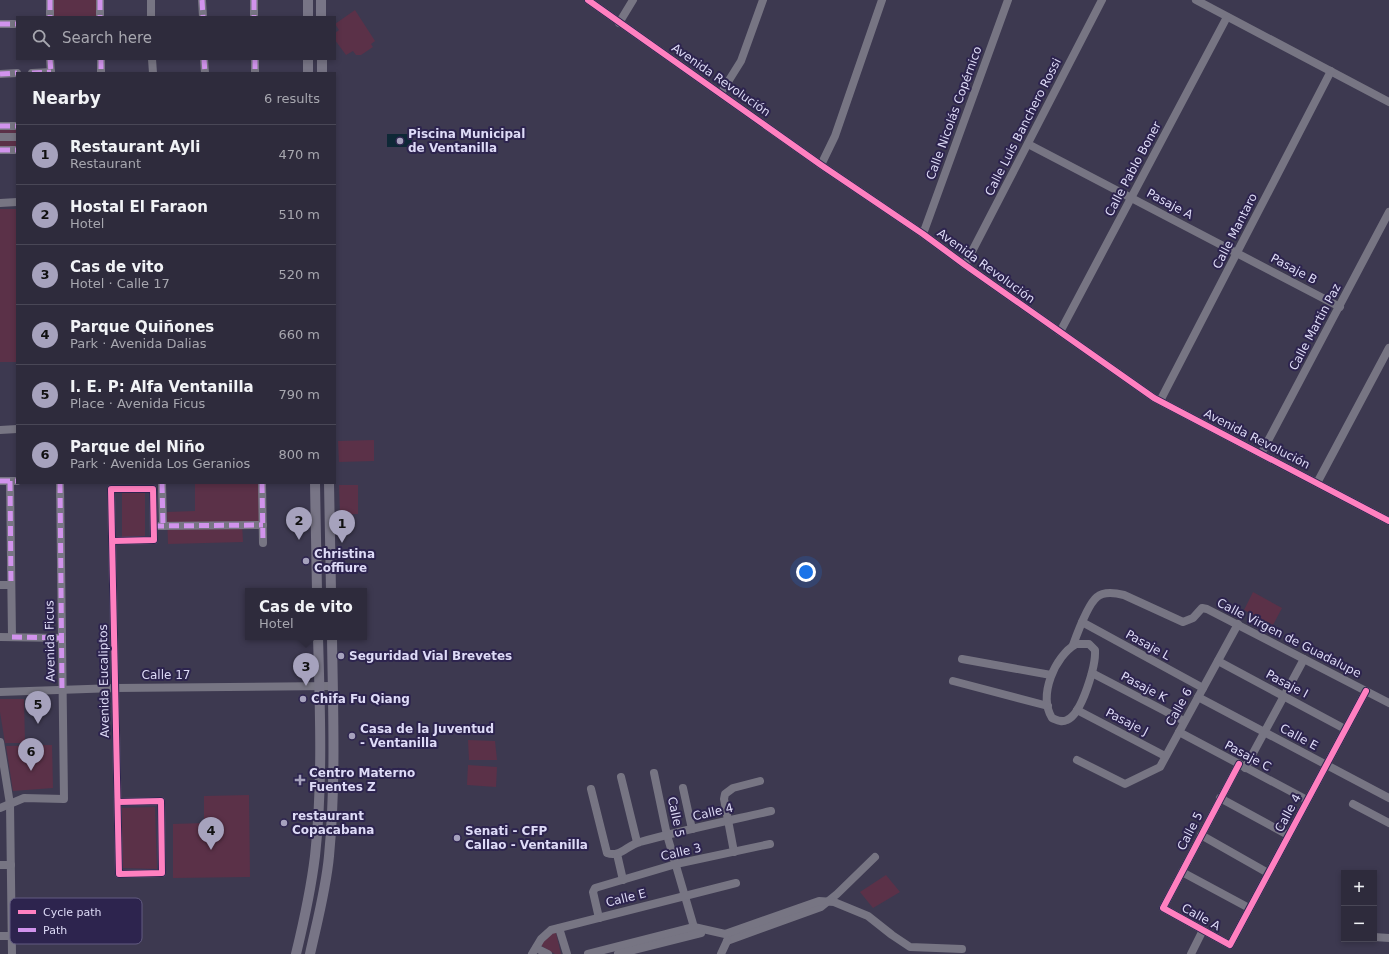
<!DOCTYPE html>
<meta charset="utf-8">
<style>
:root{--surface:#2e2b3c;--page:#363343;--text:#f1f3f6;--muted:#a7a7af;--line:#494756;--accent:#a6a2bd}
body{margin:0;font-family:"DejaVu Sans",sans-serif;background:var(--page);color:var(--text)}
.controls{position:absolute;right:12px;bottom:12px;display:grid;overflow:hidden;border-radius:0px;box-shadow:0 2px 6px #0003}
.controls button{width:36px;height:36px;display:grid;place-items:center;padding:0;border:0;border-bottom:1px solid var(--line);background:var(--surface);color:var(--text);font:20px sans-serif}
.you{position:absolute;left:806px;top:572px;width:14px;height:14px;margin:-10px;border:3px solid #fff;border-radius:50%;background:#1a73e8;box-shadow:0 0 0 6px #1a73e833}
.badge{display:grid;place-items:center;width:26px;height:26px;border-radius:50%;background:var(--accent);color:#111;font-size:13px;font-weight:700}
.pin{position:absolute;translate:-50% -33px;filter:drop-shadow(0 1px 2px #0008)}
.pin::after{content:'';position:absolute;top:21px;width:14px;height:12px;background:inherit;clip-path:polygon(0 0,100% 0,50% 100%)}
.popup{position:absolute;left:245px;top:588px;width:122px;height:52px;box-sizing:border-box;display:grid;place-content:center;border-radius:0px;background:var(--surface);filter:drop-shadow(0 1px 3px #0005);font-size:13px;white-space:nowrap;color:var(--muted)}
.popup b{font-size:15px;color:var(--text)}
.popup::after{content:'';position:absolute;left:50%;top:100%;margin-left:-8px;border:8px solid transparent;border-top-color:var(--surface)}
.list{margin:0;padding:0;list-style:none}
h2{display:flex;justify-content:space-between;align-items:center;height:52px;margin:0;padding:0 16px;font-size:17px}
h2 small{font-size:13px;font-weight:400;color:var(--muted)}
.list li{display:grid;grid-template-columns:26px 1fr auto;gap:12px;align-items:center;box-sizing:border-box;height:60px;padding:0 16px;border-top:1px solid var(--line)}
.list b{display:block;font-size:15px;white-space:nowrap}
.list p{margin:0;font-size:13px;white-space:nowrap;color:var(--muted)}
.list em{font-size:13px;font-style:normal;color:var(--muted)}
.icon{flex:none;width:22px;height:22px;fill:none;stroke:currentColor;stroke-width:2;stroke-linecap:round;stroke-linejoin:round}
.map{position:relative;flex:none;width:1389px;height:954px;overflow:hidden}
.search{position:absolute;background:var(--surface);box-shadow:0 2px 6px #0003;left:16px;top:16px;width:320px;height:44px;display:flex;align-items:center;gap:10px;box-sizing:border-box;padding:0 14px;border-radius:0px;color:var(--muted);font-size:15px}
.panel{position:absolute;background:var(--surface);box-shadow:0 2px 6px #0003;left:16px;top:72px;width:320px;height:412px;border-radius:0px}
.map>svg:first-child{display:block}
.green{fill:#5b3148}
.water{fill:#0e2836}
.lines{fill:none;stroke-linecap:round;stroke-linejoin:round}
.minor{stroke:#777583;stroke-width:8}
.major{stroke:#787586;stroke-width:10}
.quiet{stroke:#d193ec;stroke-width:5;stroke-dasharray:10 5;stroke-linecap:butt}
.cycleway-casing{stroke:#2d244e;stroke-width:8}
.cycleway{stroke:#ff80c0;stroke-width:6}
.poi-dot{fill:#a6a2bd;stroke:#2d244e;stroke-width:1.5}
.labels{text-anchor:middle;stroke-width:4;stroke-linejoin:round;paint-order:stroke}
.street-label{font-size:12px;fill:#dedbf7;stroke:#2d244e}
.poi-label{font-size:12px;font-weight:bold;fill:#dedbf7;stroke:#2d244e;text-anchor:start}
.key{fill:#2d244e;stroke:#625b81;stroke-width:1}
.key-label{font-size:11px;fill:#dedbf7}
</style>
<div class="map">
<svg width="1389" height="954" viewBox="0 0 1389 954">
<rect width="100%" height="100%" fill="#3d3950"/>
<!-- green -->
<g class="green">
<rect x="49" y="0" width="48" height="17"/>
<path d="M355 10 375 41 371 44 373 47 361 55H356L353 51 346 55 335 40V33L339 30 335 24Z"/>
<rect x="0" y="127" width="17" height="20"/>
<rect x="0" y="209" width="17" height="153"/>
<path d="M374 440V461L339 462 338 441Z"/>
<path d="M195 483H259V522L242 523 243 542 168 544 167 512 195 511Z"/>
<path d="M339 485H358V514L340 515Z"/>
<rect x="122" y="493" width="23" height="44"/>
<path d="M1253 592 1282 608 1273 625 1244 610Z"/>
<path d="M0 699H24L25 743H5L0 712Z"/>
<path d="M468 740 495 741 497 760H469Z"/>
<path d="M52 745 53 788 13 791 6 746Z"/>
<path d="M468 765 497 767 496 787 467 785Z"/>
<path d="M249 795 250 877 173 878V824L204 823V796Z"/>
<path d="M155 807 157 869 121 868 119 808Z"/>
<path d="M886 875 900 892 873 908 860 892Z"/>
<path d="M552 933H556L561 954H555L540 945Z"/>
</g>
<!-- water -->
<rect class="water" x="387" y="134" width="25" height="13"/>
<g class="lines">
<!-- minor -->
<g class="minor">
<path d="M50 0V17"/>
<path d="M100 0V17"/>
<path d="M151 0V17"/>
<path d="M202 0 203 17"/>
<path d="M254 0V17"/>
<path d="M588 0 821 165 923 234 965 265 1154 398 1389 521"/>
<path d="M1196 0 1389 102"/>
<path d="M619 23 633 0"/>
<path d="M0 24H17"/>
<path d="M50 59 51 73"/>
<path d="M101 59V73"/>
<path d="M152 59 153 73"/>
<path d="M204 59 205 73"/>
<path d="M255 59V73"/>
<path d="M32 73 51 72"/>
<path d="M0 74 17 73"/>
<path d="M721 93 741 61 763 0"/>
<path d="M0 126H17"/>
<path d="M0 137H17"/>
<path d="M1028 144 1340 307"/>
<path d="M0 150H17"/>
<path d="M821 165 835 136 882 0"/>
<path d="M0 203 17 202"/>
<path d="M923 234 1008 0"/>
<path d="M965 265 1102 0"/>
<path d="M1060 332 1227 17"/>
<path d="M1160 401 1331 71"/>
<path d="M0 430 17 429"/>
<path d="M1261 454 1389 212"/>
<path d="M0 481H17"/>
<path d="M10 481 12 637"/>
<path d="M162 483 163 526"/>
<path d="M262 483 263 543"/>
<path d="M1317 483 1389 348"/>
<path d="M154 526 263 525"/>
<path d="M113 541 154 540 153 489H111L119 874 162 873 161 801 118 802"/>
<path d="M0 585H11"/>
<path d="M1082 622 1203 688"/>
<path d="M0 637 62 638"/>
<path d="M1076 644H1089L1095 650C1096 665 1082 714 1067 720 1061 723 1057 720 1052 718 1038 695 1055 656 1076 644Z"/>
<path d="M1073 645C1077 634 1088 604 1097 597 1104 591 1116 593 1124 595L1183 622 1193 618 1202 608 1207 609 1389 703"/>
<path d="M962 659 1051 675"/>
<path d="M1218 661 1345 729"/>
<path d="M1092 673 1184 721"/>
<path d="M953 681 1048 706"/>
<path d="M0 692 116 688 332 686"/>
<path d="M1198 697 1389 798"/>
<path d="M1077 710 1165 756"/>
<path d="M1179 732 1307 800"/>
<path d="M0 742 10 804 12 954"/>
<path d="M1077 760 1125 784 1160 767 1238 624"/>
<path d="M1239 764 1163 908 1230 945 1366 691"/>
<path d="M1245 768 1304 659"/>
<path d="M654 773 667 835 696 934"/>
<path d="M621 777 637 842"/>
<path d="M683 788 692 829"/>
<path d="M591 789 607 853C620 858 627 845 640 842 683 830 727 821 771 811"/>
<path d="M1220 798 1288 835"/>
<path d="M1353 804 1389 823"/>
<path d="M0 808 24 798 64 799 60 483"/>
<path d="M1201 835 1268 873"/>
<path d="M734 852 724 799 725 794 733 788 760 781"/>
<path d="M617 854 623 880"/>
<path d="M0 865H11"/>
<path d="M1182 872 1249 908"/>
<path d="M599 918 593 892 595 888 676 864 770 844"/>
<path d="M559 928 567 954"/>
<path d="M0 936H11"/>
<path d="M1374 937 1389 938"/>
<path d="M727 941 821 907 837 894 875 857"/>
<path d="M536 948 548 954"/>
<path d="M532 954 541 939 551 930 736 883"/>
<path d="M588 954 694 927 725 934 819 901 834 902 868 916 892 935 910 947 962 949"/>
<path d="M618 954 701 933"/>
<path d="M721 954 727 941"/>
<path d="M1191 954 1203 930"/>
</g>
<!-- major -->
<g class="major">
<path d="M308 0V17"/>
<path d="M321 0V17"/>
<path d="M308 59V73"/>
<path d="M322 59V73"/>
<path d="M315 483 317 591"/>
<path d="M329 483 331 591"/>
<path d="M296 954C304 921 311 889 315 856 323 783 320 709 318 637"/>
<path d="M310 954C317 922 326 889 329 856 336 783 333 710 332 637"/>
</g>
<!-- quiet -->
<g class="quiet">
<path d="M50 0V17"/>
<path d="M100 0V17"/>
<path d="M202 0 203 17"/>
<path d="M254 0V17"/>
<path d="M0 24H17"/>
<path d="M50 59 51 73"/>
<path d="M101 59V73"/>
<path d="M204 59 205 73"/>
<path d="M255 59V73"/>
<path d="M32 73 51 72"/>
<path d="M0 74 17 73"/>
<path d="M0 126H17"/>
<path d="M0 150H17"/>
<path d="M0 481H17"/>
<path d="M10 481 11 585"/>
<path d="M60 483 62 690"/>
<path d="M162 483 163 526"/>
<path d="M262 483 263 543"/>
<path d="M154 526 263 525"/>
<path d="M12 637 62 638"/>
</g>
<!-- cycleway casing -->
<g class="cycleway-casing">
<g id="cycleway">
<path d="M588 0 821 165 923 234 965 265 1154 398 1389 521"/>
<path d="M113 541 154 540 153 489H111L119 874 162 873 161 801 118 802"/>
<path d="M1239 764 1163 908 1230 945 1366 691"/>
</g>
</g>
<!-- cycleway -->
<use href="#cycleway" class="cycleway"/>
</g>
<!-- markers -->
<g class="poi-dot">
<circle cx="400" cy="141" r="4"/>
<circle cx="306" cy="561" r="4"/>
<circle cx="341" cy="656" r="4"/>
<circle cx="303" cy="699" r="4"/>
<circle cx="352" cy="736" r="4"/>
<path d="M298 774h4v4h4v4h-4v4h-4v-4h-4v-4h4z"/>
<circle cx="284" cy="823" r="4"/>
<circle cx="457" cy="838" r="4"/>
</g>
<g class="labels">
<!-- street labels -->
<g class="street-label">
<text transform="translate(721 80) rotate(35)" y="4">Avenida Revolución</text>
<text transform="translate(954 113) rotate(-70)" y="4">Calle Nicolás Copérnico</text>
<text transform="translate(1023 127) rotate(-63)" y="4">Calle Luis Banchero Rossi</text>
<text transform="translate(1133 169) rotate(-62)" y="4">Calle Pablo Boner</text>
<text transform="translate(1170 204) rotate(28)" y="4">Pasaje A</text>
<text transform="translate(1235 231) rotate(-63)" y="4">Calle Mantaro</text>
<text transform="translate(986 266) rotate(36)" y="4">Avenida Revolución</text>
<text transform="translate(1294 269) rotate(28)" y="4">Pasaje B</text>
<text transform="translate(1315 327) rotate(-62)" y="4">Calle Martin Paz</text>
<text transform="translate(1257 439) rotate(27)" y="4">Avenida Revolución</text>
<text transform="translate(1289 638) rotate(27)" y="4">Calle Virgen de Guadalupe</text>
<text transform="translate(50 641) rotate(-91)" y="4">Avenida Ficus</text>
<text transform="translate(1148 645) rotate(29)" y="4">Pasaje L</text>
<text x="166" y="679">Calle 17</text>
<text transform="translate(104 681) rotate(-91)" y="4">Avenida Eucaliptos</text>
<text transform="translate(1287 684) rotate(28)" y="4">Pasaje I</text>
<text transform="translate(1144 687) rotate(28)" y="4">Pasaje K</text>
<text transform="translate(1179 707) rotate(-61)" y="4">Calle 6</text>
<text transform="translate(1127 722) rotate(27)" y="4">Pasaje J</text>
<text transform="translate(1299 737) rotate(28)" y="4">Calle E</text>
<text transform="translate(1248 756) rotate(28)" y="4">Pasaje C</text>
<text transform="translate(713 812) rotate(-13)" y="4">Calle 4</text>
<text transform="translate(1288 813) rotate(-62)" y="4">Calle 4</text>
<text transform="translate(676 817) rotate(78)" y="4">Calle 5</text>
<text transform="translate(1190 831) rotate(-63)" y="4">Calle 5</text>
<text transform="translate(681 852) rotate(-13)" y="4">Calle 3</text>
<text transform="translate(626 898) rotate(-14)" y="4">Calle E</text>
<text transform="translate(1201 917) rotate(29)" y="4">Calle A</text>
</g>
<!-- poi labels -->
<g class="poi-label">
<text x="408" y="138">Piscina Municipal<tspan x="408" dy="14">de Ventanilla</tspan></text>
<text x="314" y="558">Christina<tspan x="314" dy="14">Coffiure</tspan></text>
<text x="349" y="660">Seguridad Vial Brevetes</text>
<text x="311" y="703">Chifa Fu Qiang</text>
<text x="360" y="733">Casa de la Juventud<tspan x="360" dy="14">- Ventanilla</tspan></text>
<text x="309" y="777">Centro Materno<tspan x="309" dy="14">Fuentes Z</tspan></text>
<text x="292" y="820">restaurant<tspan x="292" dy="14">Copacabana</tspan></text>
<text x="465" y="835">Senati - CFP<tspan x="465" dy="14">Callao - Ventanilla</tspan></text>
</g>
</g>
<!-- legend -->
<rect x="10" y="898" width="132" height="46" rx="6" class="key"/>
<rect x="18" y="910" width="18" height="4" fill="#ff80c0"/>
<rect x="18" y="928" width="18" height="4" fill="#d193ec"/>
<g class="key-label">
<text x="43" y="916">Cycle path</text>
<text x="43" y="934">Path</text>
</g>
</svg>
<div class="controls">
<button>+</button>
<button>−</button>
</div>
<div class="you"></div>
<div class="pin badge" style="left:342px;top:543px">1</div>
<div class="pin badge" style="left:299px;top:540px">2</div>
<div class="pin badge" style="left:306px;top:686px">3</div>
<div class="popup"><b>Cas de vito</b>Hotel</div>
<div class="pin badge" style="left:211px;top:850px">4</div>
<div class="pin badge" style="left:38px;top:724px">5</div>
<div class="pin badge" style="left:31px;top:771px">6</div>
<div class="search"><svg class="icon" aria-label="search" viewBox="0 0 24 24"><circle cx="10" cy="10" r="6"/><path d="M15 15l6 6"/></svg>Search here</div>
<section class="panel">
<h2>Nearby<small>6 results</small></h2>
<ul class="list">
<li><span class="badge">1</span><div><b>Restaurant Ayli</b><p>Restaurant</p></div><em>470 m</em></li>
<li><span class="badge">2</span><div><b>Hostal El Faraon</b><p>Hotel</p></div><em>510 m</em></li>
<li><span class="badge">3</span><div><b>Cas de vito</b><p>Hotel · Calle 17</p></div><em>520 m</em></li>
<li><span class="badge">4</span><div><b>Parque Quiñones</b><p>Park · Avenida Dalias</p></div><em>660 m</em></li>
<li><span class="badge">5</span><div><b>I. E. P: Alfa Ventanilla</b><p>Place · Avenida Ficus</p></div><em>790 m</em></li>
<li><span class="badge">6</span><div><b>Parque del Niño</b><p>Park · Avenida Los Geranios</p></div><em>800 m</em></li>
</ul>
</section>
</div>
